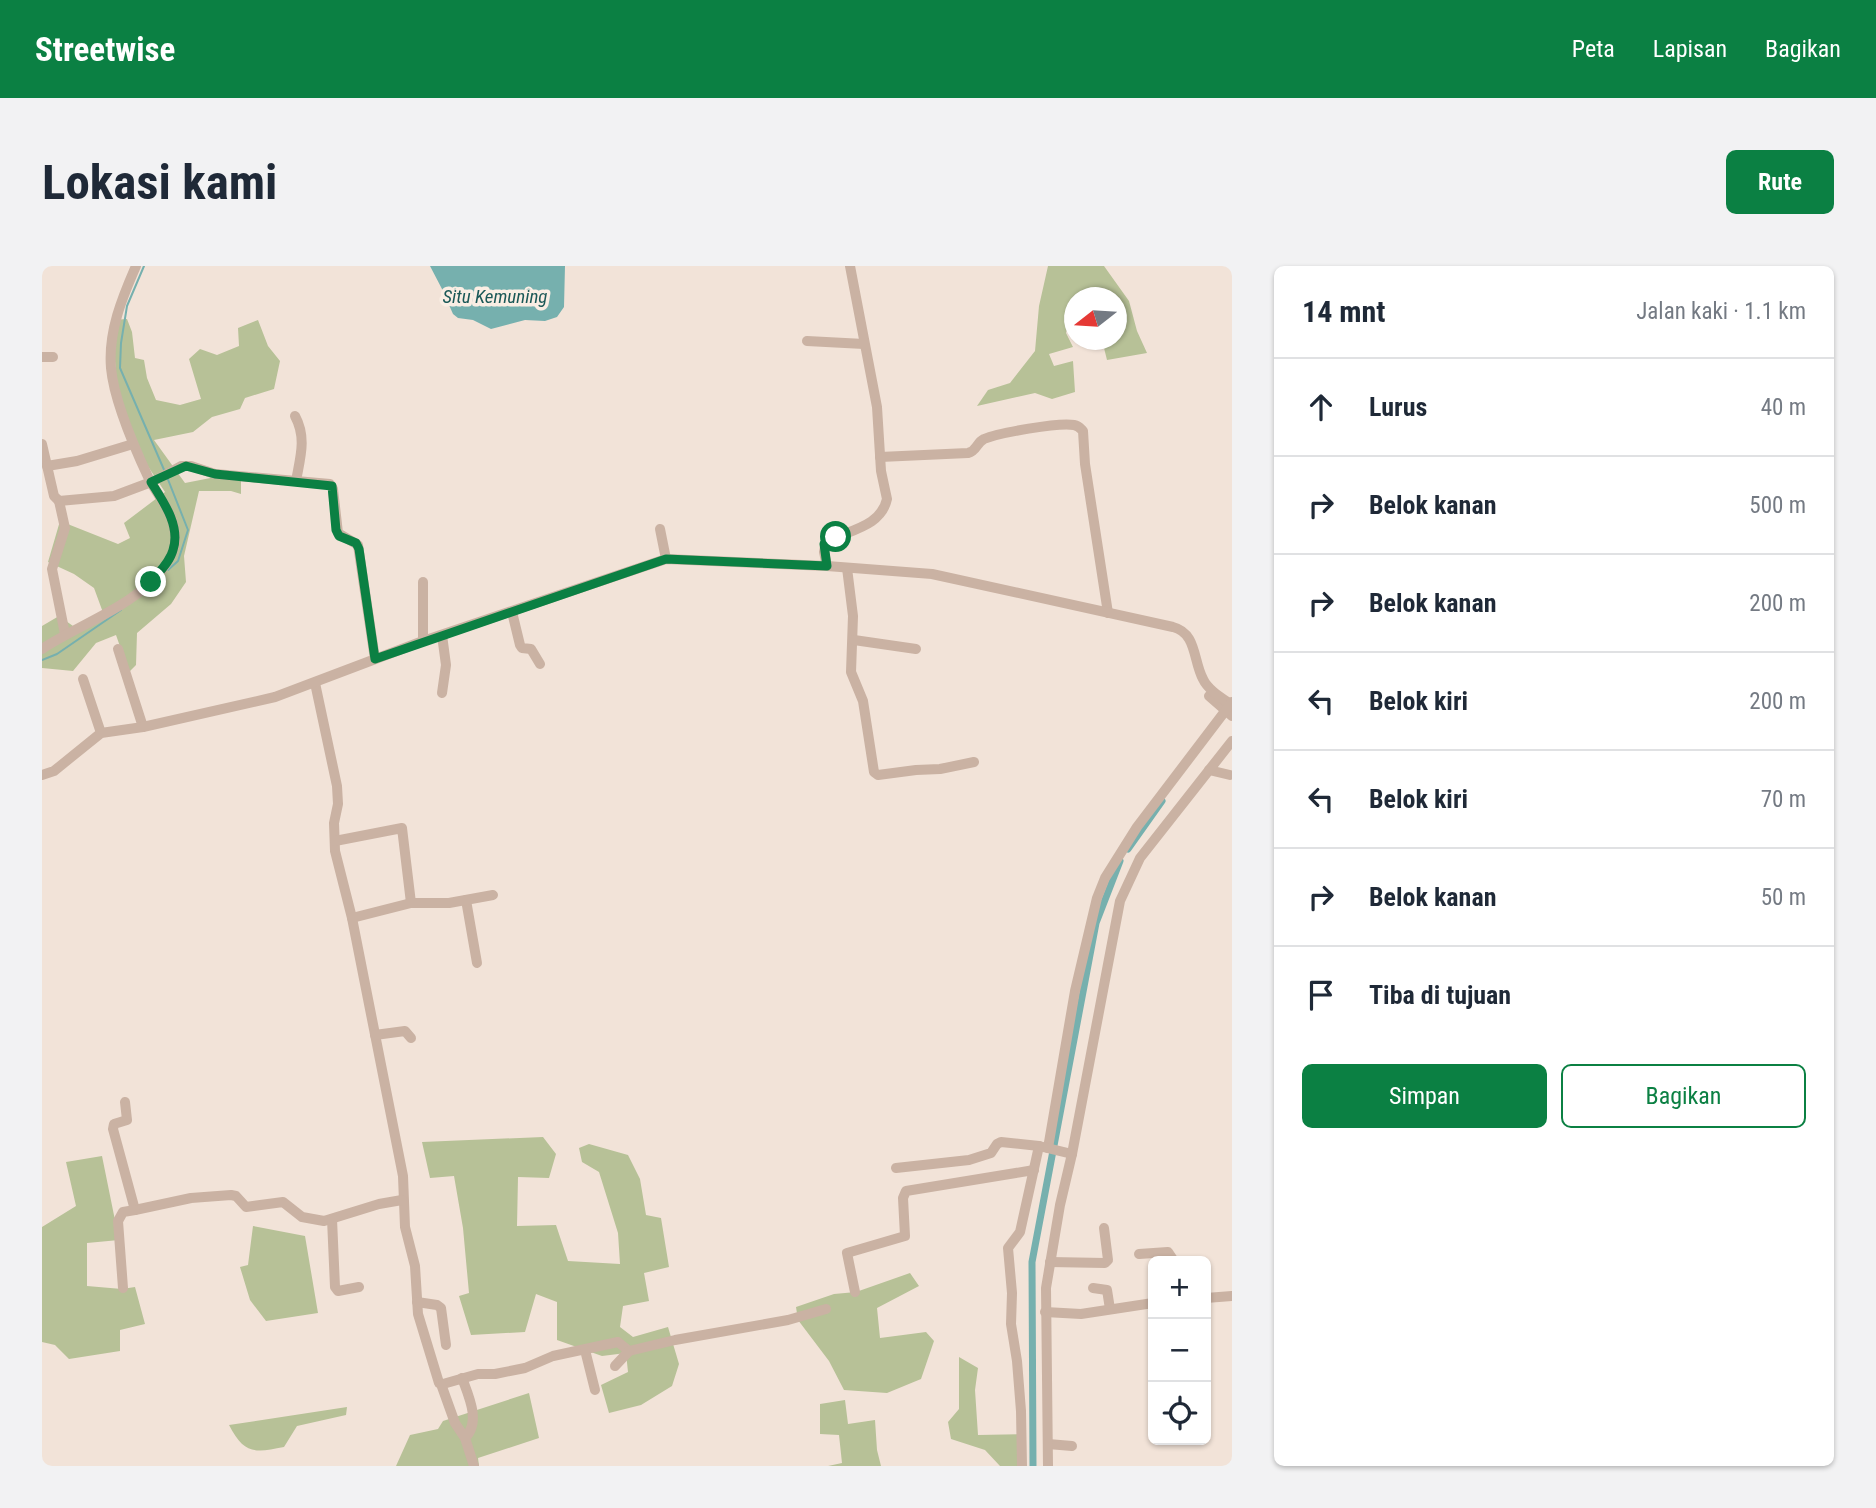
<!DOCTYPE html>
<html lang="id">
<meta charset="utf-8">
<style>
:root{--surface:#fff;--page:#f2f2f3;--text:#1f2937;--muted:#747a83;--line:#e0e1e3;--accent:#0b8043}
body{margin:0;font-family:"Roboto Condensed",sans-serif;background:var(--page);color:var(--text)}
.controls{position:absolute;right:21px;bottom:21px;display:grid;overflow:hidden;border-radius:10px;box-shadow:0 2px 5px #0004}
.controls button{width:63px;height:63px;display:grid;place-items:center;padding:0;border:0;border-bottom:2px solid var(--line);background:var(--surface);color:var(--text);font:35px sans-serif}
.compass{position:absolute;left:1022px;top:21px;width:63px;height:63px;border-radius:50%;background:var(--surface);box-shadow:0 2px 5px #0004;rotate:253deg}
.stop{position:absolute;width:21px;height:21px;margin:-16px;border:5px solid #0b8043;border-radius:50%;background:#fff}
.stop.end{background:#0b8043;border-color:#fff;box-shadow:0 2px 7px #0008}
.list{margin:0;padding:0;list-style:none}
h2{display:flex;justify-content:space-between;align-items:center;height:91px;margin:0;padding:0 28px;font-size:30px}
h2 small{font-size:23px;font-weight:400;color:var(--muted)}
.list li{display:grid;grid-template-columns:46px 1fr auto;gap:21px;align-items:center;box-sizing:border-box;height:98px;padding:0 28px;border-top:2px solid var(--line)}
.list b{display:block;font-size:26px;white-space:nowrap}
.list em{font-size:23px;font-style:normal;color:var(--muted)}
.actions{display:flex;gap:14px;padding:21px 28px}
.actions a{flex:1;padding:16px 0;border:2px solid var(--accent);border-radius:10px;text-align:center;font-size:24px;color:var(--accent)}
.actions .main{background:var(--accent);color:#fff}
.icon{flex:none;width:38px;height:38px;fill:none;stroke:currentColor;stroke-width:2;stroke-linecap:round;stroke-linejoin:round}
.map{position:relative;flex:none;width:1190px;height:1200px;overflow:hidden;border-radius:10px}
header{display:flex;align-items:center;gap:42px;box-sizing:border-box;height:98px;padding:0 35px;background:var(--accent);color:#fff}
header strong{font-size:33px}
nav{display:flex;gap:38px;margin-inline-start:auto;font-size:24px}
.intro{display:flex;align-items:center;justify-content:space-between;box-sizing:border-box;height:168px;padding:0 42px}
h1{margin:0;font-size:49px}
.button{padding:18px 32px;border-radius:10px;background:var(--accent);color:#fff;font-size:24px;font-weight:700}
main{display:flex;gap:42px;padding:0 42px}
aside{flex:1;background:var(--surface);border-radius:10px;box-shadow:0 2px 5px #0004}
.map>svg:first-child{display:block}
.green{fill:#b7c197}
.water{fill:#76b0ae}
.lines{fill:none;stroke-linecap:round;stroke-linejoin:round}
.stream{stroke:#76b0ae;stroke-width:2}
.canal{stroke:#76b0ae;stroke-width:7}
.minor{stroke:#cab2a3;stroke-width:10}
.route{stroke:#0b8043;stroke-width:9}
.labels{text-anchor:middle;stroke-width:7;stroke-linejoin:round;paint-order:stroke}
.water-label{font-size:19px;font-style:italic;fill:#1a5857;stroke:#faeee4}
</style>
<header>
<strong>Streetwise</strong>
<nav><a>Peta</a><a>Lapisan</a><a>Bagikan</a></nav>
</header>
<div class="intro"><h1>Lokasi kami</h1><a class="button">Rute</a></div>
<main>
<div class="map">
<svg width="1190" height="1200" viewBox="0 0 1190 1200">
<rect width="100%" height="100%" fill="#f2e3d8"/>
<!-- green -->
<g class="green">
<path d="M1006 0H1062L1087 35 1095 65 1105 87 1065 94 1060 74H1074V32H1032L1024 67 1031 81 1007 88 1012 100 1031 95 1033 126 1010 133 993 127 935 140 946 124 968 117 993 85 997 40Z"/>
<path d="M85 53 90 66 93 92 102 94 105 112 114 134 138 139 159 133 147 93 158 83 175 89 197 80 196 62 216 54 226 80 238 95 232 123 203 132 198 143 170 151 151 166 112 174 143 217 199 206V228L189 225H157L142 290 144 316 129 338 95 367 94 399 87 406 74 369 54 377 31 405 0 402V360L17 350 38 365 63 352 52 322 32 308 6 296 18 255 76 278 88 272 82 257 123 226 103 196 76 136 70 54Z"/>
<path d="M501 871 514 888 507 912 476 911 475 960 514 959 526 995 578 998 576 967 557 906 540 896 537 882 547 878 586 889 598 913 604 949 619 952 627 1001 602 1007 607 1035 581 1040 578 1061 591 1071 626 1061 637 1098 630 1120 599 1139 567 1147 559 1119 586 1106 584 1087 560 1090 515 1074V1036L494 1028 483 1066 429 1069 417 1030 427 1027 421 962 412 910 388 912 380 876Z"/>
<path d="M60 890 77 974 45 977V1020L80 1023 93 1021 103 1058 78 1064V1085L27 1093 13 1079 0 1076V961L34 940 24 896Z"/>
<path d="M211 960 263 970 276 1047 224 1055 208 1034 198 1001 206 999Z"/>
<path d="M868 1007 877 1020 835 1042 838 1072 884 1066 892 1075 879 1113 845 1127 802 1124 787 1095 756 1054 754 1041 792 1028 814 1026Z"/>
<path d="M917 1091 936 1102 933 1124 936 1169 982 1168 981 1200H958L943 1184 909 1173 906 1156 917 1143Z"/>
<path d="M487 1127 497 1172 436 1192 437 1200H354L368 1169 396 1163 401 1155Z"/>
<path d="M803 1134 806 1158 833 1154 835 1184 839 1200H786L800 1197 797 1169 778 1168V1138Z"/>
<path d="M305 1141 304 1149 255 1160 242 1181C212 1187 202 1188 187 1159Z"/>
</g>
<!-- water -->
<path class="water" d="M388 0H523L522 41 515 51 503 55 483 54 449 63 431 54 416 52 411 48 400 23Z"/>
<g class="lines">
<!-- stream -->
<g class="stream">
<path d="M102 0 85 40 79 77 78 102 123 206"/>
<path d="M125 211 146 264 136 295 126 304"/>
<path d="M0 394 15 388 79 344"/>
</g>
<!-- canal -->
<g class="canal">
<path d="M1086 583 1120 535"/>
<path d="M991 1200 990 996 1054 657 1078 595"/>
</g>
<!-- minor -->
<g class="minor">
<path d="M765 75 822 78"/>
<path d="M0 91H11"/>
<path d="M253 150C265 172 258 192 254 215"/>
<path d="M0 178 12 230 17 235 72 230 112 215 139 200H149L173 208 288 218 291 223 296 267 316 279 333 393"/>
<path d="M838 191 926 187C935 185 934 177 942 173 956 167 1017 156 1032 159 1037 160 1038 162 1041 165L1043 198 1066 347"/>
<path d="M5 200 35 195 91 178"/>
<path d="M17 235 23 262 10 303 23 368"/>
<path d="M618 263 624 293"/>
<path d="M785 300 782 286 784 276C806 264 839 261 845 233L839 205 835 141 808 0"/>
<path d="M805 302 811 350 809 406 821 435 832 506 836 509 874 504 898 503 932 496"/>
<path d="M381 316V375"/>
<path d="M470 346 478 379 480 382 489 383 498 398"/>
<path d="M812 374 874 383"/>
<path d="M0 383C35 360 79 345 109 316 119 306 132 291 133 276 135 251 118 233 107 213 93 183 72 135 69 102 66 66 80 32 94 0"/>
<path d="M76 383 101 461"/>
<path d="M41 413 59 467"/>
<path d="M273 417 295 520 296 538 292 557 293 585 310 652 361 910 363 961 373 1000 376 1048 397 1117 401 1118 436 1108H453L483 1102 511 1090 576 1076 587 1085 633 1074 746 1054 784 1043"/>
<path d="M400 427 404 399 400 369"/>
<path d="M1167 430 1190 450"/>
<path d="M1167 504 1188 509"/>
<path d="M0 509 12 505 59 467 101 461 233 431 381 375 624 293 785 300 890 308 1131 361C1155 367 1151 395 1161 413 1166 424 1180 432 1190 439"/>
<path d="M293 575 360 562 369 637"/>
<path d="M424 634 435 697"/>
<path d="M310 652 369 637H407L451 629"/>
<path d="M333 769 363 765 369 772"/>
<path d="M83 836 85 854 72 858 71 863 93 944 149 932 189 929 194 930 204 941 241 936 260 951 282 955 337 938 360 934"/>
<path d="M1006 882 1033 725 1055 632 1063 612 1095 561 1190 436"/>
<path d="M854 902 927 894 949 887 955 878 959 876 997 880 1030 888"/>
<path d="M290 953 293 1021 296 1025 317 1021"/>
<path d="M1097 988 1126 986 1132 995"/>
<path d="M1008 996 1063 997 1066 994 1062 962"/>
<path d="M81 1022 76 955 81 946 93 944"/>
<path d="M1051 1022 1065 1024 1068 1043"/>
<path d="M813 1026 805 987 863 970 861 932 864 925 992 904"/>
<path d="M1164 1032 1190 1030"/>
<path d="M375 1036 395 1039 399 1042 404 1079"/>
<path d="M1003 1046 1039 1048 1111 1037"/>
<path d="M543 1084 553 1124"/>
<path d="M573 1100 587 1085"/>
<path d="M420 1112C427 1131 439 1156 423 1172"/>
<path d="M399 1118 413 1157 423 1172 432 1200"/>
<path d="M1006 1178 1030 1180"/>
<path d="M980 1200 979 1145 975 1095 969 1058 970 1027 966 982 978 966 997 880"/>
<path d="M1006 1200 1004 1022 1018 939 1030 888 1078 635 1098 592 1190 475"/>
</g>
</g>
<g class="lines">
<!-- route -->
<path class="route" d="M109 316C117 306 128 296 131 284 139 260 121 235 109 216L144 200 173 208 290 220 294 264 297 270 314 277 317 283 333 393 624 293 785 300 782 278 794 271"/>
</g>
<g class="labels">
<!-- water labels -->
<g class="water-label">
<text x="453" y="37">Situ Kemuning</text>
</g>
</g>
</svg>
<div class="controls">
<button>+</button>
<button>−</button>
<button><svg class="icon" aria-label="locate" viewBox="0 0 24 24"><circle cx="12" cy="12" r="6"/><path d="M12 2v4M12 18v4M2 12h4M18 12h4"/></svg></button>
</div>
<svg class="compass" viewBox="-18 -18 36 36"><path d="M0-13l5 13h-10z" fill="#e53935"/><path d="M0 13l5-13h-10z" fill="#747a83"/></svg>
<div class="stop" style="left:794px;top:271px"></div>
<div class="stop end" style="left:109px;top:316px"></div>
</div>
<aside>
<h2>14 mnt<small>Jalan kaki · 1.1 km</small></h2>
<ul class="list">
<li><svg class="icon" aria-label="ahead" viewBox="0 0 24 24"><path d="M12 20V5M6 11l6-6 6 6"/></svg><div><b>Lurus</b></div><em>40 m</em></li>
<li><svg class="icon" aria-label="right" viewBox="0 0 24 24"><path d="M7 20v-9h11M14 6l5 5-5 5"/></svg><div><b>Belok kanan</b></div><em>500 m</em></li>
<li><svg class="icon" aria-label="right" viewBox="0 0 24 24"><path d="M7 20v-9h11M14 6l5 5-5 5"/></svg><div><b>Belok kanan</b></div><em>200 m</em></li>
<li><svg class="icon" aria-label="left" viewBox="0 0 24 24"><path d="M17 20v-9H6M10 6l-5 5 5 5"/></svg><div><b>Belok kiri</b></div><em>200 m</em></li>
<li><svg class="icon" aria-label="left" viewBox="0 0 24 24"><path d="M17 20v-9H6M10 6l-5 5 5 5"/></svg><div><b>Belok kiri</b></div><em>70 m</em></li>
<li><svg class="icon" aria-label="right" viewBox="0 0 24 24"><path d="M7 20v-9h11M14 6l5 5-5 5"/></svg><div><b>Belok kanan</b></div><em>50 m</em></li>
<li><svg class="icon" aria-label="arrive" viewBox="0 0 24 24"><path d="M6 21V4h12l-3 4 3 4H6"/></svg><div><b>Tiba di tujuan</b></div></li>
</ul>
<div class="actions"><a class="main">Simpan</a><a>Bagikan</a></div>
</aside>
</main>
